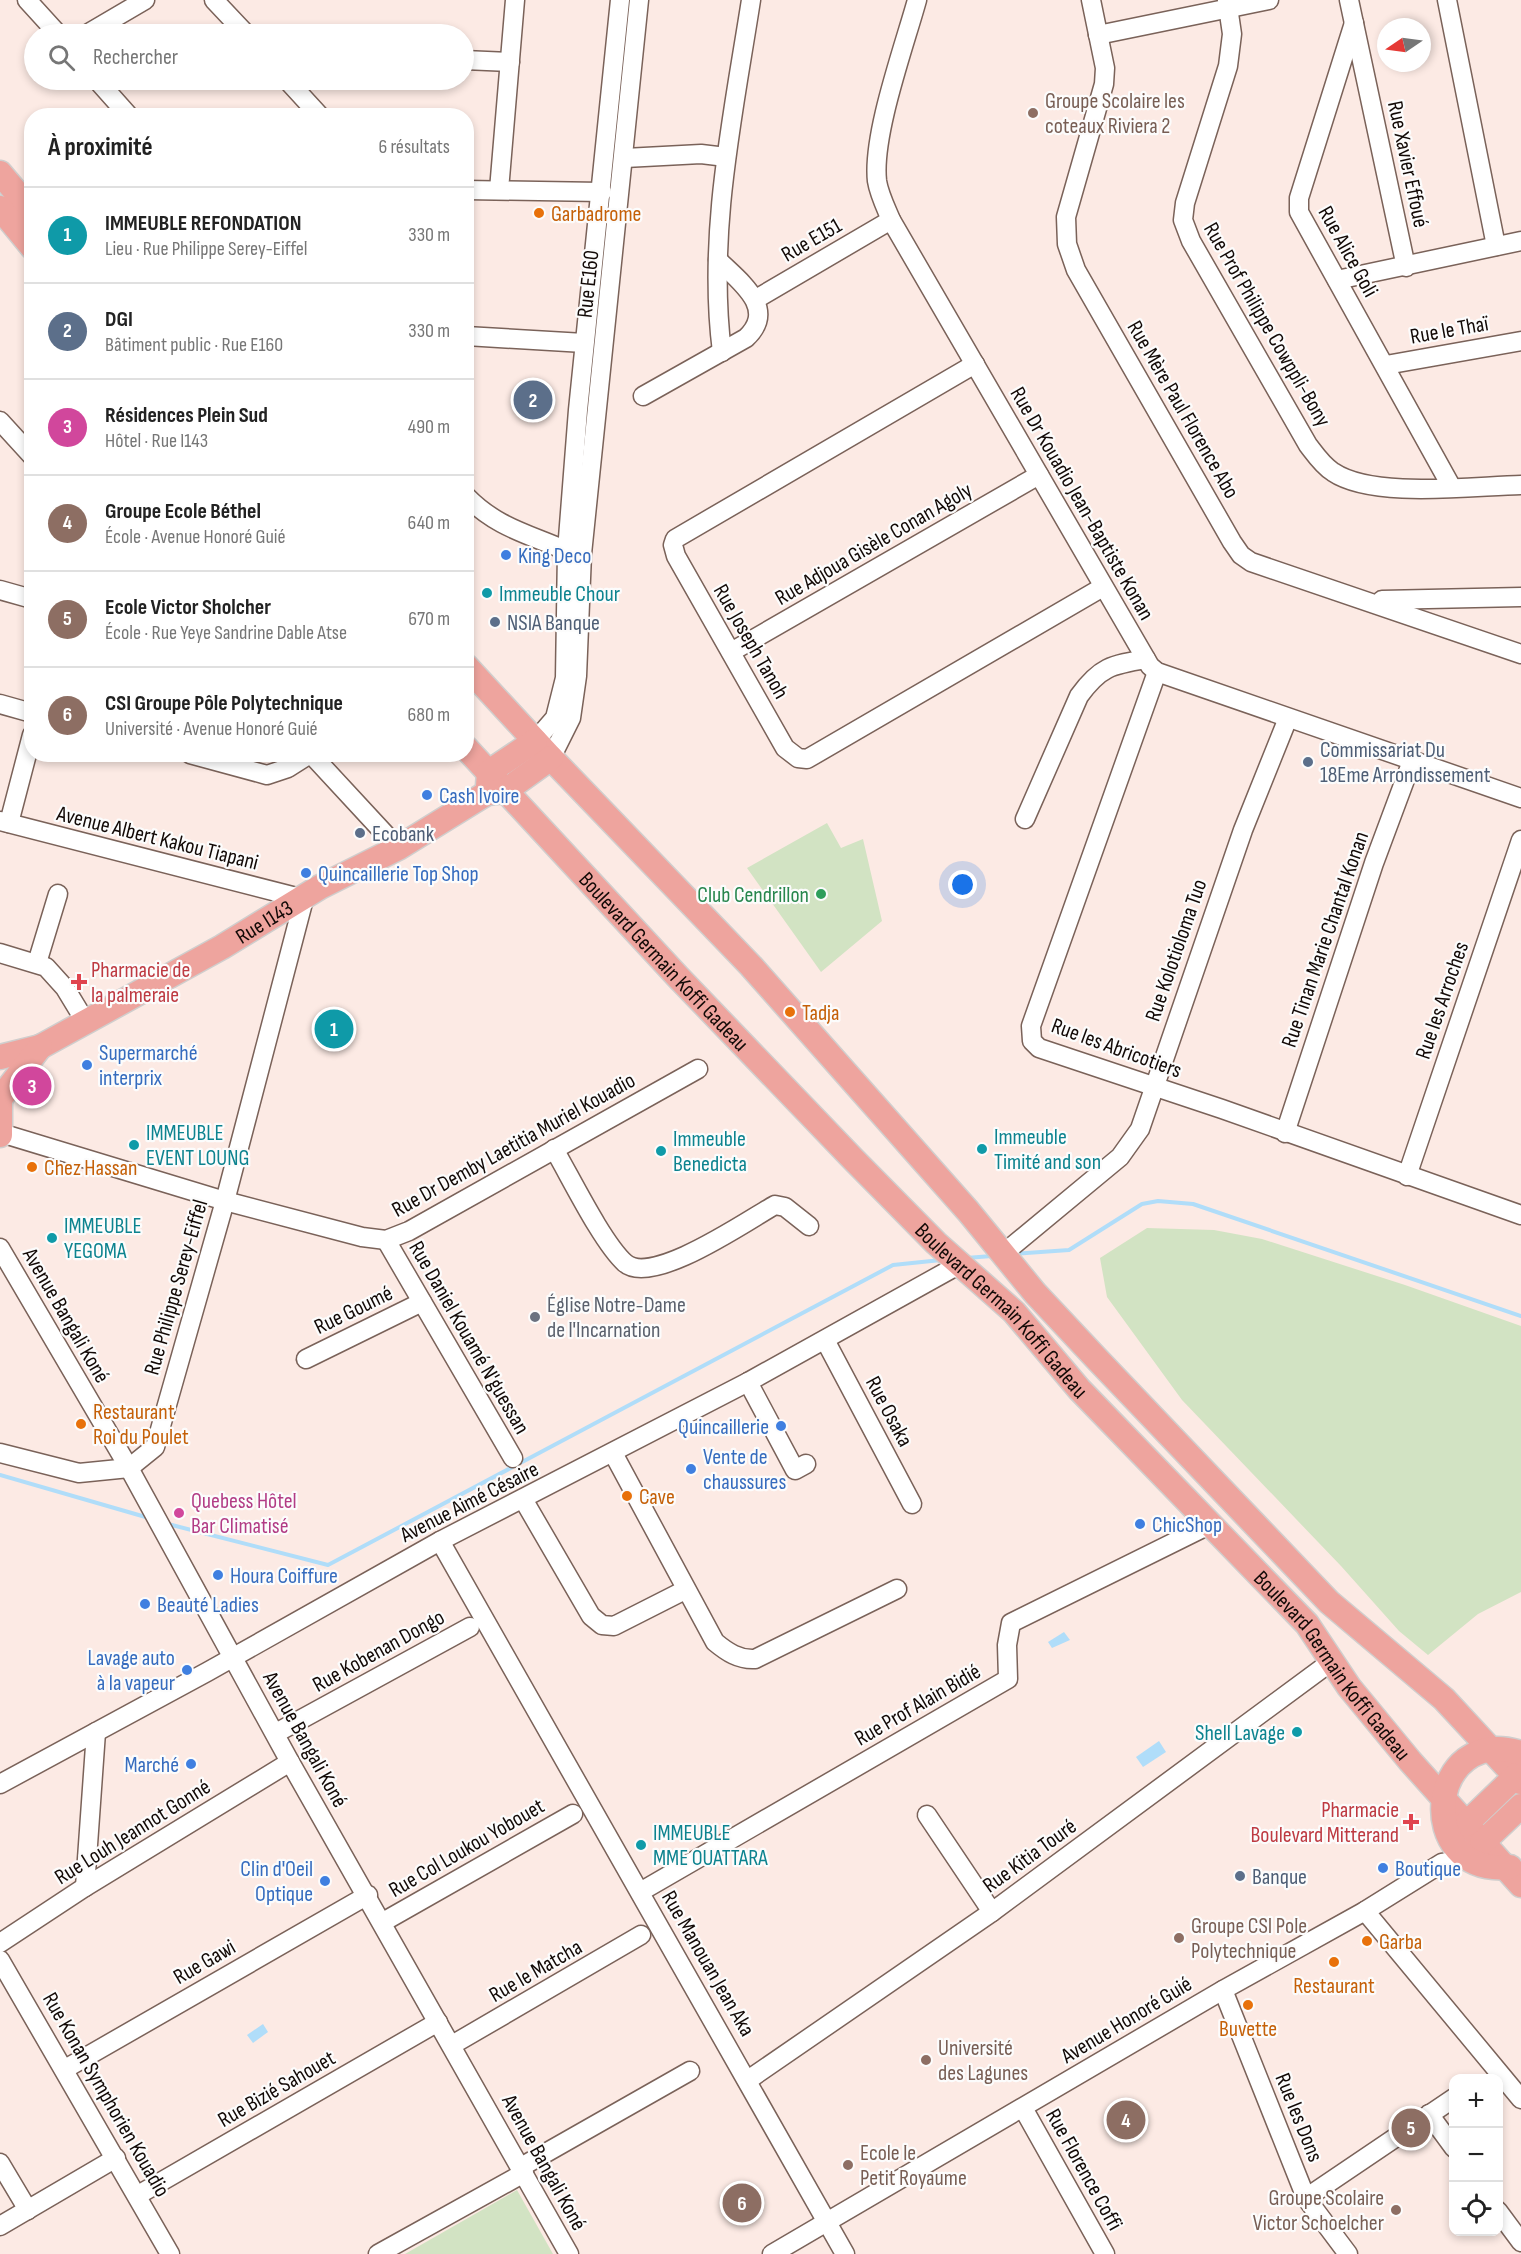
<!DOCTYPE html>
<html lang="fr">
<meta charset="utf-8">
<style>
:root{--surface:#fff;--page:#f2f2f2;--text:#222;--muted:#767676;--line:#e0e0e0;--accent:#0f766e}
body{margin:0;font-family:"Sofia Sans Condensed",sans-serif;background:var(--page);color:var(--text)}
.controls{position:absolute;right:18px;bottom:18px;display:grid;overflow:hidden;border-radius:12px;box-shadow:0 3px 9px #0003}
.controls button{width:54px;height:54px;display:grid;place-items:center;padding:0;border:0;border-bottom:2px solid var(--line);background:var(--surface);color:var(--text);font:30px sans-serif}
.compass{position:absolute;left:1377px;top:18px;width:54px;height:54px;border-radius:50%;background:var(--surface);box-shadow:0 3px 9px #0003;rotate:257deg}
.you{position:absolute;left:963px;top:885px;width:21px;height:21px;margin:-15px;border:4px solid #fff;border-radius:50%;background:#1a73e8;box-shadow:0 0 0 9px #1a73e833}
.badge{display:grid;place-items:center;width:39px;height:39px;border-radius:50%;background:var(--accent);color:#fff;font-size:20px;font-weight:700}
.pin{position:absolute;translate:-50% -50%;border:3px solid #fff;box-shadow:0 2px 6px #0006}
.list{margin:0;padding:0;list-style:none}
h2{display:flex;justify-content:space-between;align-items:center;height:78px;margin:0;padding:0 24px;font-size:26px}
h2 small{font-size:20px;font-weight:400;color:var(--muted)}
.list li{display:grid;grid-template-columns:39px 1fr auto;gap:18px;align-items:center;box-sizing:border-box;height:96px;padding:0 24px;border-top:2px solid var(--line)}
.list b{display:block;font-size:22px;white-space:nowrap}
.list p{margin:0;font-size:20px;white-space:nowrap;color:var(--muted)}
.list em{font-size:20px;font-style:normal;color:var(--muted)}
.icon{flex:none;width:33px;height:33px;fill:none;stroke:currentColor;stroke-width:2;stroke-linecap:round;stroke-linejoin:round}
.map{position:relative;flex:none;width:1521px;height:2254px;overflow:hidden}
.search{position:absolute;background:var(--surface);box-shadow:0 3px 9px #0003;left:24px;top:24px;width:450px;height:66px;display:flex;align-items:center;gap:15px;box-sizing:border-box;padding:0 21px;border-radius:33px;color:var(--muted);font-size:22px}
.panel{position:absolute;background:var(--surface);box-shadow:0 3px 9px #0003;left:24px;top:108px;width:450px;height:654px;border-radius:24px}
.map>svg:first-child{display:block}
.green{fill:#d2e3c3}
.water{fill:#b0ddf9}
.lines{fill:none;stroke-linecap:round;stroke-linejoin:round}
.stream{stroke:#b0ddf9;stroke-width:4}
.minor-casing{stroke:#7a6259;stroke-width:21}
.major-casing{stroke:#d0cecd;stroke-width:27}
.minor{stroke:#fff;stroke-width:18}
.major{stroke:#eea49e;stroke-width:24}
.education-dot{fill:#8d6e63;stroke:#fcfcfc;stroke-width:2}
.food-dot{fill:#e8710a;stroke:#fcfcfc;stroke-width:2}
.shop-dot{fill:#3f7fe0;stroke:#fcfcfc;stroke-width:2}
.culture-dot{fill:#0f9aa8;stroke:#fcfcfc;stroke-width:2}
.service-dot{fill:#5c6f8a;stroke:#fcfcfc;stroke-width:2}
.leisure-dot{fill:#2e9e5b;stroke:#fcfcfc;stroke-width:2}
.health-dot{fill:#e0444e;stroke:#fcfcfc;stroke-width:2}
.worship-dot{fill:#6b7280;stroke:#fcfcfc;stroke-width:2}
.hotel-dot{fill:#d1479c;stroke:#fcfcfc;stroke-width:2}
.labels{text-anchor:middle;stroke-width:4.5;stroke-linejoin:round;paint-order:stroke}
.education-label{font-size:22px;fill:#785e54;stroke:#fcfcfc;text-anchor:start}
.street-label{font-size:22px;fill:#120906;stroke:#fcfcfc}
.food-label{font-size:22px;fill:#c56008;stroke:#fcfcfc;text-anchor:start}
.shop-label{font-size:22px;fill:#366cbe;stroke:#fcfcfc;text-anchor:start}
.culture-label{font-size:22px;fill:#0d838f;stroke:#fcfcfc;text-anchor:start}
.service-label{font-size:22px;fill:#4e5e75;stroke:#fcfcfc;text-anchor:start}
.leisure-label{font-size:22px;fill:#27864d;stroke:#fcfcfc;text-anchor:end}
.health-label{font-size:22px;fill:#be3a42;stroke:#fcfcfc;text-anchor:start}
.worship-label{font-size:22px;fill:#5b616d;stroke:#fcfcfc;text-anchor:start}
.hotel-label{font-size:22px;fill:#b23c85;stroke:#fcfcfc;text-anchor:start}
</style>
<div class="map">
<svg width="1521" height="2254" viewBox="0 0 1521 2254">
<rect width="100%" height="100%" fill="#fceae4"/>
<!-- green -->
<g class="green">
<path d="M827 823 841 848 863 839 882 921 821 972 747 868Z"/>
<path d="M1147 1228 1214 1230 1262 1239 1405 1285 1521 1326V1592L1478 1614 1428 1655 1399 1631 1341 1566 1182 1400 1107 1297 1100 1258Z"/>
<path d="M517 2190 553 2254H405Z"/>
</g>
<!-- water -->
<g class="water">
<path d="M1064 1632 1070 1640 1052 1648 1048 1642Z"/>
<path d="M1159 1741 1166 1752 1143 1767 1136 1757Z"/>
<path d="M263 2024 268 2032 253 2043 247 2035Z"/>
</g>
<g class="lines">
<!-- stream -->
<g class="stream">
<path d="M1014 1254 1069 1250 1142 1204 1158 1201 1193 1204 1521 1316"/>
<path d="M966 1258 992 1256"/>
<path d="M0 1475 149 1518"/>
<path d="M168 1524 328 1565 893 1265 941 1260"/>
</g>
<!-- minor casing -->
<g class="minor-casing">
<g id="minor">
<path d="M27 0 58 34"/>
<path d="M214 0 246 34"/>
<path d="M917 0C904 47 872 135 877 181 879 194 886 208 891 220L1150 666 1157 672 1521 798"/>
<path d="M1091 0 1105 68 1104 84 1066 217 1067 244 1076 270 1232 542 1241 555 1251 562 1521 654"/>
<path d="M1227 0 1232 34 1228 66 1185 203 1183 220 1191 241 1308 445C1315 454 1322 465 1333 472 1373 499 1472 486 1521 485"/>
<path d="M1349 0 1406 267"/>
<path d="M1447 0 1496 246"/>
<path d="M1354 23 1299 198V212L1451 486"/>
<path d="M87 34 145 0"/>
<path d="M1098 35 1269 0"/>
<path d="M464 60 510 62"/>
<path d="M97 80 129 116"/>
<path d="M287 80 320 116"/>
<path d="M625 158 701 154 726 157"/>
<path d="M466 190 602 192"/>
<path d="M499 190 515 0"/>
<path d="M1337 280 1521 241"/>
<path d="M756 299 891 220"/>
<path d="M466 336 584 343"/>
<path d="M722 352C707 234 733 116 751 0"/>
<path d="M975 364 675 539 673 545 676 556 785 748 798 758 807 759 1103 587"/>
<path d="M1386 365 1521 341"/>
<path d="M643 396 746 338C778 308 739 281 718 260"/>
<path d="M0 421 32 456"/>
<path d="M466 496C497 528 529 534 567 551L572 559"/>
<path d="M0 590 32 599"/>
<path d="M1382 600 1521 597"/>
<path d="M731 652 1039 475"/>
<path d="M1157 672 1031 1026 1032 1041 1039 1048 1222 1109 1521 1215"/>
<path d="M0 704 32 713"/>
<path d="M535 741 555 718 565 678 567 551 578 410 620 0"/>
<path d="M190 754 267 775 288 768 310 754"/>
<path d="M311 754 398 848"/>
<path d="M551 758 571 718 577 676 582 554 639 0"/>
<path d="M1025 819 1079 696C1100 667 1111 665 1146 659"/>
<path d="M0 821 304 899 225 1201 155 1447 129 1468"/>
<path d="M9 823 32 735"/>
<path d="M0 953 46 967 65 988 85 1021"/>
<path d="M37 963 58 894"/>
<path d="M1 1133 225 1201 362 1237 386 1240 409 1231 698 1069"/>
<path d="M1285 1133 1374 863 1412 761"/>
<path d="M554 1149C571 1178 602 1242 625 1263 652 1287 748 1220 775 1205L785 1207 809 1226"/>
<path d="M1407 1176 1521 840"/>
<path d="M386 1240 513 1458"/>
<path d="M0 1248 129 1468 290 1762 569 2254"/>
<path d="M1004 1253 1120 1157 1140 1129 1243 830 1288 718"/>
<path d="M825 1340 912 1504"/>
<path d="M306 1359 422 1302"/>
<path d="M748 1382 795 1470 806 1464"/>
<path d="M0 1453 79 1473 129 1468"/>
<path d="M613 1453 715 1642C727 1652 739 1660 755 1659L897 1589"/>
<path d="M523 1499 591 1616 602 1625 614 1626 685 1590"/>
<path d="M440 1541 845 2254"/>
<path d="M276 1733 470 1627"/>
<path d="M0 1784 207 1672 440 1541 748 1382 962 1263"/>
<path d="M927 1815 992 1912"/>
<path d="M85 1887 96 1732"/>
<path d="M640 1892 1008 1679 1007 1645 1011 1623 1211 1524"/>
<path d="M1365 1911 1521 2099"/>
<path d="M383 1922 573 1814"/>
<path d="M0 1943 85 1887 290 1762"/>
<path d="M0 1960 170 2254"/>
<path d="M1223 1990 1306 2198 1348 2254"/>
<path d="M452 2045 641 1935"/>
<path d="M65 2069 368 1895"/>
<path d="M748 2080 992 1912 1332 1661"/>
<path d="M1023 2108 1105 2254"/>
<path d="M1429 2114 1454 2148"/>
<path d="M0 2163 28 2210"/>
<path d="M521 2167 690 2071"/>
<path d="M138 2195 438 2022"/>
<path d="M1306 2198 1454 2098"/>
<path d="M1498 2211 1521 2242"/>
<path d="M0 2226 116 2158"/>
<path d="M378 2254 524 2173"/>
<path d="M772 2254 1223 1990 1365 1911 1442 1863 1462 1860 1473 1850"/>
</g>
</g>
<!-- major casing -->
<g class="major-casing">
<g id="major">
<path d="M0 173 32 211"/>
<path d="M0 208 32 247"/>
<path d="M466 666 551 758 751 966 968 1211 1035 1293 1096 1358 1329 1602 1444 1699 1521 1782"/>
<path id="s1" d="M466 748 678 977 853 1159 936 1243 1014 1312 1079 1389 1307 1624 1349 1687 1410 1761 1521 1885"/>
<path d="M488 786 489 772 535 741"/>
<path id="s2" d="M0 1057 40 1047 222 947 320 887 398 848 487 793 505 791 551 758"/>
<path d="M0 1099 40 1047"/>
<path d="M0 1103V1135"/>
<path d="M1466 1824 1521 1771"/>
<path d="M1482 1843 1521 1806"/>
<path d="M1510 1867C1412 1877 1427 1723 1521 1753"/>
</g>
</g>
<!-- minor -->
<use href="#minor" class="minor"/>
<!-- major -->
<use href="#major" class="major"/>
</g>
<!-- markers -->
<g class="education-dot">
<circle cx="1033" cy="113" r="6"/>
<circle cx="1179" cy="1938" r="6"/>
<circle cx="926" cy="2060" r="6"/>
<circle cx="848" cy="2165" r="6"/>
<circle cx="1396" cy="2210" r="6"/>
</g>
<g class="food-dot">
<circle cx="539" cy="213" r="6"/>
<circle cx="790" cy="1012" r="6"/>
<circle cx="32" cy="1167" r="6"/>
<circle cx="81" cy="1424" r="6"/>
<circle cx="627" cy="1496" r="6"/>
<circle cx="1367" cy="1941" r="6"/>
<circle cx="1334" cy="1962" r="6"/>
<circle cx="1248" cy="2005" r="6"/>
</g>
<g class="shop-dot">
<circle cx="506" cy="555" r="6"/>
<circle cx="427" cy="795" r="6"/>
<circle cx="306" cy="873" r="6"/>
<circle cx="87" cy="1065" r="6"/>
<circle cx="781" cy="1426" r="6"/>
<circle cx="691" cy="1469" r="6"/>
<circle cx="1140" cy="1524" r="6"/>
<circle cx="218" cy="1575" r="6"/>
<circle cx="145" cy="1604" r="6"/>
<circle cx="187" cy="1670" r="6"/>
<circle cx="191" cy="1764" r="6"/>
<circle cx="1383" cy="1868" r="6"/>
<circle cx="325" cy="1881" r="6"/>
</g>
<g class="culture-dot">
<circle cx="487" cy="593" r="6"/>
<circle cx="134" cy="1145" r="6"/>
<circle cx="982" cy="1149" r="6"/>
<circle cx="661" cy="1151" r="6"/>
<circle cx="52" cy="1238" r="6"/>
<circle cx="1297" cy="1732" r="6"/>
<circle cx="641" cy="1845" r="6"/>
</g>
<g class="service-dot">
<circle cx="495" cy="622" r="6"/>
<circle cx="1308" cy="762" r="6"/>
<circle cx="360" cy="833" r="6"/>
<circle cx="1240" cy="1876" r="6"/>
</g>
<circle class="leisure-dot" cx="821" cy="894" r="6"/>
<g class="health-dot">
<path d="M76 973h6v6h6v6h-6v6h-6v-6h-6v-6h6z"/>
<path d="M1408 1813h6v6h6v6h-6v6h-6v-6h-6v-6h6z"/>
</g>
<circle class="worship-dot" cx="535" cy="1317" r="6"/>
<circle class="hotel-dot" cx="179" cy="1513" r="6"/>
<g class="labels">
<!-- education labels -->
<g class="education-label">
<text x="1045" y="108">Groupe Scolaire les<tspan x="1045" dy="25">coteaux Riviera 2</tspan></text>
<text x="1191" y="1933">Groupe CSI Pole<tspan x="1191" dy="25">Polytechnique</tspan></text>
<text x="938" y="2055">Université<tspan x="938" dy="25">des Lagunes</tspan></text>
<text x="860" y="2160">Ecole le<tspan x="860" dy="25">Petit Royaume</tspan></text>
<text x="1384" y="2205" text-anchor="end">Groupe Scolaire<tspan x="1384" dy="25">Victor Schoelcher</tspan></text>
</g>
<!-- street labels -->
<g class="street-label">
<text transform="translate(1409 164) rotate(78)" y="8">Rue Xavier Effoué</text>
<text transform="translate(811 239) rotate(-30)" y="8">Rue E151</text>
<text transform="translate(1349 251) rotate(61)" y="8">Rue Alice Goli</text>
<text transform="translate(587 284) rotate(-84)" y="8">Rue E160</text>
<text transform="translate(1268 324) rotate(60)" y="8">Rue Prof Philippe Cowppli-Bony</text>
<text transform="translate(1449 329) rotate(-10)" y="8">Rue le Thaï</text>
<text transform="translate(1184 409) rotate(60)" y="8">Rue Mère Paul Florence Abo</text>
<text transform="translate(1083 503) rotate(60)" y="8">Rue Dr Kouadio Jean-Baptiste Konan</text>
<text transform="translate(873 543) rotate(-30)" y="8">Rue Adjoua Gisèle Conan Agoly</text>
<text transform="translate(752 641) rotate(60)" y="8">Rue Joseph Tanoh</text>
<text transform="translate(158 837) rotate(14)" y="8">Avenue Albert Kakou Tiapani</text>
<text dy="8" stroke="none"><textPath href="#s2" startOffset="298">Rue I143</textPath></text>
<text transform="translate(1324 939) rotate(-71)" y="8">Rue Tinan Marie Chantal Konan</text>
<text transform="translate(1175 950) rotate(-71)" y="8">Rue Kolotioloma Tuo</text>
<text dy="8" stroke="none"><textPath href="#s1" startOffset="291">Boulevard Germain Koffi Gadeau</textPath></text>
<text transform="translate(1441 1000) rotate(-71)" y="8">Rue les Arroches</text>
<text transform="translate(1117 1047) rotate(20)" y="8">Rue les Abricotiers</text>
<text transform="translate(513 1144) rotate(-29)" y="8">Rue Dr Demby Laetitia Muriel Kouadio</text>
<text transform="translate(175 1287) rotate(-74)" y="8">Rue Philippe Serey-Eiffel</text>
<text transform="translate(353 1309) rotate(-26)" y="8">Rue Goumé</text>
<text dy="8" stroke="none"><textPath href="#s1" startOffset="777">Boulevard Germain Koffi Gadeau</textPath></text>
<text transform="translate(67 1315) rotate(60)" y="8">Avenue Bangali Koné</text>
<text transform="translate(470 1337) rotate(60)" y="8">Rue Daniel Kouamé N'guessan</text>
<text transform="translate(890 1411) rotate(62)" y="8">Rue Osaka</text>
<text transform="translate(469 1501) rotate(-27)" y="8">Avenue Aimé Césaire</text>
<text transform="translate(378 1650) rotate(-29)" y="8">Rue Kobenan Dongo</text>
<text dy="8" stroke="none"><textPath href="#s1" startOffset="1263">Boulevard Germain Koffi Gadeau</textPath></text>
<text transform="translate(917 1704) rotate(-30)" y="8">Rue Prof Alain Bidié</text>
<text transform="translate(306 1739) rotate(61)" y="8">Avenue Bangali Koné</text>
<text transform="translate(132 1831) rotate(-32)" y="8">Rue Louh Jeannot Gonné</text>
<text transform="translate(466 1847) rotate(-30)" y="8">Rue Col Loukou Yobouet</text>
<text transform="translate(1029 1855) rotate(-36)" y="8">Rue Kitia Touré</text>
<text transform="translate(204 1961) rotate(-30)" y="8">Rue Gawi</text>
<text transform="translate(709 1963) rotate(60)" y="8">Rue Manouan Jean Aka</text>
<text transform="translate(535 1970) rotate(-30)" y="8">Rue le Matcha</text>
<text transform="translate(1126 2019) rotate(-31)" y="8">Avenue Honoré Guié</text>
<text transform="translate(276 2088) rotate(-30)" y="8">Rue Bizié Sahouet</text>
<text transform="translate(107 2094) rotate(60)" y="8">Rue Konan Symphorien Kouadio</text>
<text transform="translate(1300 2117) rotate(68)" y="8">Rue les Dons</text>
<text transform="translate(545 2162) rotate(61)" y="8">Avenue Bangali Koné</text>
<text transform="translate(1085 2169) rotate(61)" y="8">Rue Florence Coffi</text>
</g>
<!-- food labels -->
<g class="food-label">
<text x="551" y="221">Garbadrome</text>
<text x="802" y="1020">Tadja</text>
<text x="44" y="1175">Chez Hassan</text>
<text x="93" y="1419">Restaurant<tspan x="93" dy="25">Roi du Poulet</tspan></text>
<text x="639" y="1504">Cave</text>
<text x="1379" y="1949">Garba</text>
<text x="1334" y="1993" text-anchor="middle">Restaurant</text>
<text x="1248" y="2036" text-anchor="middle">Buvette</text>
</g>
<!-- shop labels -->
<g class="shop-label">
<text x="518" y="563">King Deco</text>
<text x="439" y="803">Cash Ivoire</text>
<text x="318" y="881">Quincaillerie Top Shop</text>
<text x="99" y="1060">Supermarché<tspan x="99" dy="25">interprix</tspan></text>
<text x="769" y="1434" text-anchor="end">Quincaillerie</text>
<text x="703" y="1464">Vente de<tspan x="703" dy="25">chaussures</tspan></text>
<text x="1152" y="1532">ChicShop</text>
<text x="230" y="1583">Houra Coiffure</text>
<text x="157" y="1612">Beauté Ladies</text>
<text x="175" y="1665" text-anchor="end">Lavage auto<tspan x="175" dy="25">à la vapeur</tspan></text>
<text x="179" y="1772" text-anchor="end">Marché</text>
<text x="313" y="1876" text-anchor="end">Clin d'Oeil<tspan x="313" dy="25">Optique</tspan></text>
<text x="1395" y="1876">Boutique</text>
</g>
<!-- culture labels -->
<g class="culture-label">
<text x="499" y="601">Immeuble Chour</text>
<text x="146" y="1140">IMMEUBLE<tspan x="146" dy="25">EVENT LOUNG</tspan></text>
<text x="994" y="1144">Immeuble<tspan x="994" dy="25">Timité and son</tspan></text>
<text x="673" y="1146">Immeuble<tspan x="673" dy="25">Benedicta</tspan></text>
<text x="64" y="1233">IMMEUBLE<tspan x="64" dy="25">YEGOMA</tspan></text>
<text x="1285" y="1740" text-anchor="end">Shell Lavage</text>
<text x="653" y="1840">IMMEUBLE<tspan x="653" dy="25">MME OUATTARA</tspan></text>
</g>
<!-- service labels -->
<g class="service-label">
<text x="507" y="630">NSIA Banque</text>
<text x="1320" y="757">Commissariat Du<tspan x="1320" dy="25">18Eme Arrondissement</tspan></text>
<text x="372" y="841">Ecobank</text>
<text x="1252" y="1884">Banque</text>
</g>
<!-- leisure labels -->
<g class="leisure-label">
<text x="809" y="902">Club Cendrillon</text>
</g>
<!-- health labels -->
<g class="health-label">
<text x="91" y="977">Pharmacie de<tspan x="91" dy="25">la palmeraie</tspan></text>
<text x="1399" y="1817" text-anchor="end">Pharmacie<tspan x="1399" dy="25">Boulevard Mitterand</tspan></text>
</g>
<!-- worship labels -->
<g class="worship-label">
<text x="547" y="1312">Église Notre-Dame<tspan x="547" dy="25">de l'Incarnation</tspan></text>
</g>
<!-- hotel labels -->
<g class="hotel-label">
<text x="191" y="1508">Quebess Hôtel<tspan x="191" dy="25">Bar Climatisé</tspan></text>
</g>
</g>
</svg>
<div class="controls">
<button>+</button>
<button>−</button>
<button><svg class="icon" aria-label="locate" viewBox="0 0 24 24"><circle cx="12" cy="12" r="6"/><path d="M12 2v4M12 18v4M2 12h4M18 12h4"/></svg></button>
</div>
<svg class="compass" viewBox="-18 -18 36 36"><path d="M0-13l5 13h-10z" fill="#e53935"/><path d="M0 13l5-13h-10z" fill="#767676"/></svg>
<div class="you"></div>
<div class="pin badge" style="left:334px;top:1029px;background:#0f9aa8">1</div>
<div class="pin badge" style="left:533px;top:400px;background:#5c6f8a">2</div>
<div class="pin badge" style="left:32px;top:1086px;background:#d1479c">3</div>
<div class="pin badge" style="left:1126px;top:2120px;background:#8d6e63">4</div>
<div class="pin badge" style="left:1411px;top:2128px;background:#8d6e63">5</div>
<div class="pin badge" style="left:742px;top:2203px;background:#8d6e63">6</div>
<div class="search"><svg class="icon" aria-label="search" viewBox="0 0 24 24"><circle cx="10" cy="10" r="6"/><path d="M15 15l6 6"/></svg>Rechercher</div>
<section class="panel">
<h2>À proximité<small>6 résultats</small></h2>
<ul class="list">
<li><span class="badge" style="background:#0f9aa8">1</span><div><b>IMMEUBLE REFONDATION</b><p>Lieu · Rue Philippe Serey-Eiffel</p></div><em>330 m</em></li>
<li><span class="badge" style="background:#5c6f8a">2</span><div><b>DGI</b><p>Bâtiment public · Rue E160</p></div><em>330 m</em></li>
<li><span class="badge" style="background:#d1479c">3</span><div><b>Résidences Plein Sud</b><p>Hôtel · Rue I143</p></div><em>490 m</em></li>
<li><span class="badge" style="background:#8d6e63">4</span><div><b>Groupe Ecole Béthel</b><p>École · Avenue Honoré Guié</p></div><em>640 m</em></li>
<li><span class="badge" style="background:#8d6e63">5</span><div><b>Ecole Victor Sholcher</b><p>École · Rue Yeye Sandrine Dable Atse</p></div><em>670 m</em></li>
<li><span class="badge" style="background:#8d6e63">6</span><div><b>CSI Groupe Pôle Polytechnique</b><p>Université · Avenue Honoré Guié</p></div><em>680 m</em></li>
</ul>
</section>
</div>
